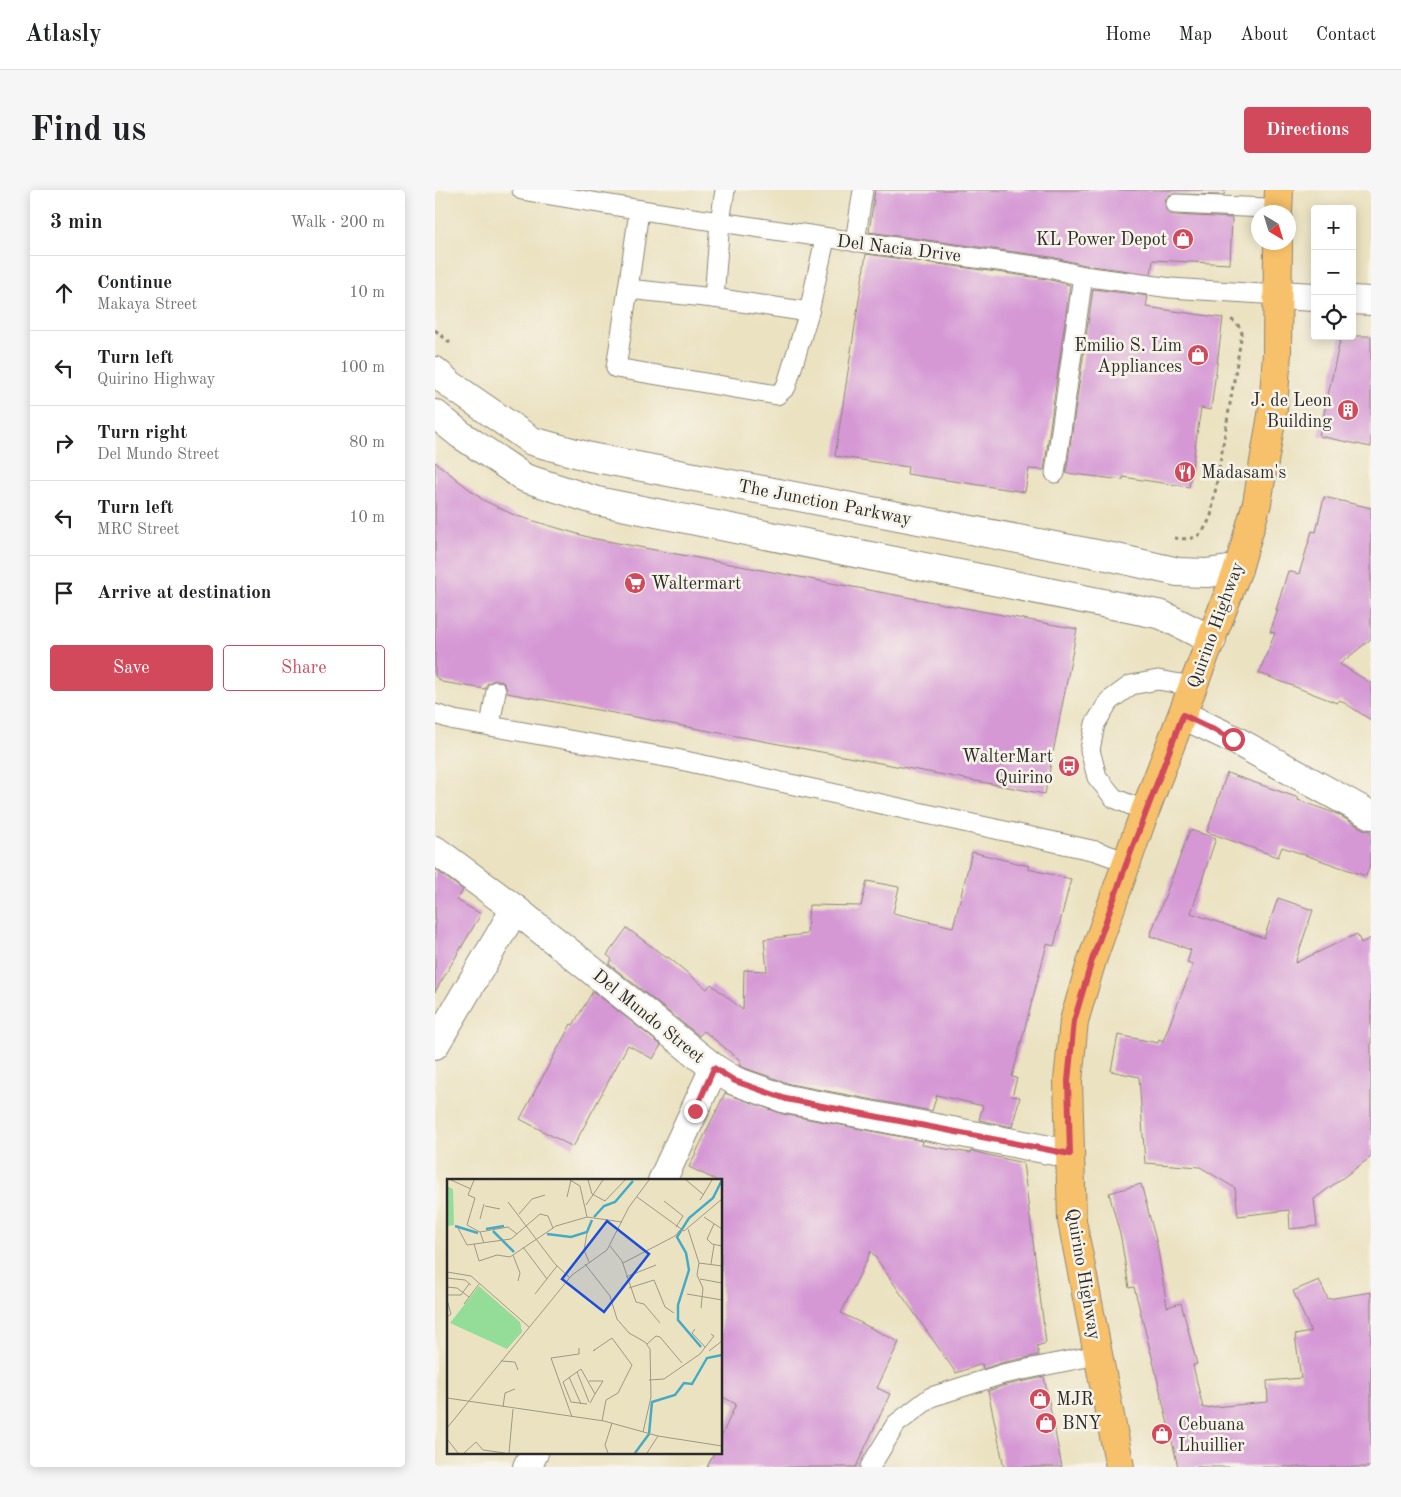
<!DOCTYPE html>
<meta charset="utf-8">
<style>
:root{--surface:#fff;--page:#f6f6f6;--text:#202124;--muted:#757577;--line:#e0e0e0;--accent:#d1495b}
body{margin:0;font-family:"Old Standard TT",serif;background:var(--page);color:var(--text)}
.controls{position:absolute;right:15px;top:15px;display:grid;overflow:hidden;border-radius:5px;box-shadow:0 2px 12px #0003}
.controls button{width:45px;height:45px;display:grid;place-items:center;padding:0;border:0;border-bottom:1px solid var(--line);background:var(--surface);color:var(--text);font:25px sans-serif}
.compass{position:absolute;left:816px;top:15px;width:45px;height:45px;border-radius:50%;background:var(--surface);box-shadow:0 2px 12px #0003;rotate:142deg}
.stop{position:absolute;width:15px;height:15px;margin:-11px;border:4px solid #d1495b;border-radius:50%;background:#fff}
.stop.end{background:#d1495b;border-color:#fff;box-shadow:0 1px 5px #0008}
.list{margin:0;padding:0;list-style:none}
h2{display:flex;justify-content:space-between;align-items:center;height:65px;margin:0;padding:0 20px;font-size:21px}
h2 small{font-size:16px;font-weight:400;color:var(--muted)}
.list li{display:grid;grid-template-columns:32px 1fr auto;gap:15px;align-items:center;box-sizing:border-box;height:75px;padding:0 20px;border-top:1px solid var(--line)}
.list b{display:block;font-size:19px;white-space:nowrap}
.list p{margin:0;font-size:16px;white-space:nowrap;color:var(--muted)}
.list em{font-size:16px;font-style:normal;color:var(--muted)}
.actions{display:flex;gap:10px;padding:15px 20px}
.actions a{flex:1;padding:11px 0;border:1px solid var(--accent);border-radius:5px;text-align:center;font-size:18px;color:var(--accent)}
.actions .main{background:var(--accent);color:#fff}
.icon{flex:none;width:28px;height:28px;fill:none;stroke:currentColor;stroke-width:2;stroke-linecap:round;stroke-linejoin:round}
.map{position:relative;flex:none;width:936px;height:1277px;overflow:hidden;border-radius:5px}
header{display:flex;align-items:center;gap:30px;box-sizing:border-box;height:70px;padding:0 25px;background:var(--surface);border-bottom:1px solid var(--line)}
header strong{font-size:24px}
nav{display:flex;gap:28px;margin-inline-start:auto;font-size:18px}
.intro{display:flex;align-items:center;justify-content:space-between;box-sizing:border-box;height:120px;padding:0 30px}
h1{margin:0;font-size:35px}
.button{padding:12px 22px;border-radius:5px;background:var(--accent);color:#fff;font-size:18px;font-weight:700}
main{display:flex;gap:30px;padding:0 30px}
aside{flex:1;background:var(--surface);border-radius:5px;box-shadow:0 2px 12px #0003}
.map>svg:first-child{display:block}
.building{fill:#d598d5}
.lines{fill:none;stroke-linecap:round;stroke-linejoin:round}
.service-casing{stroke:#8b8676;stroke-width:21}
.minor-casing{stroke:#8b8676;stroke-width:30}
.tertiary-casing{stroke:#8b8676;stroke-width:30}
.primary-casing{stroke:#8b8676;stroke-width:30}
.path{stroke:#8b8676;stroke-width:3;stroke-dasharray:4 4;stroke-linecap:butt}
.service{stroke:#fff;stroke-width:19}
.minor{stroke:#fff;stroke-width:28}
.tertiary{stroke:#fff;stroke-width:28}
.primary{stroke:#f7c06b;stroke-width:28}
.route{stroke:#d1495b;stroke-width:6}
.labels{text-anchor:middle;stroke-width:5;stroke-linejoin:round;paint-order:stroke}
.poi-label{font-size:18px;fill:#2b2b2b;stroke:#f7f3e8;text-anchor:start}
.street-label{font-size:18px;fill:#2b2b2b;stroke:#f7f3e8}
.inset-river{fill:none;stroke:#45abc4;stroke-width:2.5}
.inset-road{fill:none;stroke:#9e9985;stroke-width:1}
.view{fill:#1d4ed8;fill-opacity:0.15;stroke:#1d4ed8;stroke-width:2.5}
.inset-edge{fill:none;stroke:#2b2b2b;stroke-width:2.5}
</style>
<header>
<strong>Atlasly</strong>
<nav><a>Home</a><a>Map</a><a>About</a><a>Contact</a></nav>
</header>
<div class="intro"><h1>Find us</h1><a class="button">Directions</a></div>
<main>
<aside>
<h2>3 min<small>Walk · 200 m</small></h2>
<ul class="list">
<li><svg class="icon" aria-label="ahead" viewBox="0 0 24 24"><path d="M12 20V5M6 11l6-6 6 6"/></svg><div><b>Continue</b><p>Makaya Street</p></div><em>10 m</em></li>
<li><svg class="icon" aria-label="left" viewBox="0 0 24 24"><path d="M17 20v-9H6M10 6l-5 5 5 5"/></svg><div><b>Turn left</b><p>Quirino Highway</p></div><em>100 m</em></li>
<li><svg class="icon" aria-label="right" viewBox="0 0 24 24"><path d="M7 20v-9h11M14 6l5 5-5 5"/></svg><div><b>Turn right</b><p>Del Mundo Street</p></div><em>80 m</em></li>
<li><svg class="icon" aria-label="left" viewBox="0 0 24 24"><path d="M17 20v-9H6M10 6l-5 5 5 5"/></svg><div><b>Turn left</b><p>MRC Street</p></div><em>10 m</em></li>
<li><svg class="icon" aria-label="arrive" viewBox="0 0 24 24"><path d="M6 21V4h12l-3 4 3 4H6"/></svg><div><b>Arrive at destination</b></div></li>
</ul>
<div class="actions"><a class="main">Save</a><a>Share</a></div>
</aside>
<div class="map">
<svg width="936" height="1277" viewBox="0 0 936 1277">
<rect width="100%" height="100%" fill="#f7f3e8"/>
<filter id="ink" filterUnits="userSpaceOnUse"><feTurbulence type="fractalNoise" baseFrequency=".02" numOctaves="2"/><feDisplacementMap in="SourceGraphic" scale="10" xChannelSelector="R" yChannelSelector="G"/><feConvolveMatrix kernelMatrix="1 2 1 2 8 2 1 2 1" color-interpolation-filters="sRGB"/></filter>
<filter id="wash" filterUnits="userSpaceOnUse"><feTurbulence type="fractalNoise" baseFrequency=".0096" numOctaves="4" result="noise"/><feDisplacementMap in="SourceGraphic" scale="20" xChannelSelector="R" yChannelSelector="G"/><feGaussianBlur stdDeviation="1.12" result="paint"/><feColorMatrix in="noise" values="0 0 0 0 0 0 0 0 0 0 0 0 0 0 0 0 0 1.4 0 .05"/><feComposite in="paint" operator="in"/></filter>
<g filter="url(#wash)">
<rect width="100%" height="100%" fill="#ebe2c1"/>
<g id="blocks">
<!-- building -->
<g class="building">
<path d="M440 0H790L789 5 736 4 731 8 730 14 731 20 735 24 740 25 797 28 795 74 718 70 716 84 650 75 616 67 434 42Z"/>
<path d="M431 64 612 89 635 95 609 280 594 279 590 302 472 284 473 277 400 266Z"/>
<path d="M658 99 713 106 711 117 788 128 776 220 766 218 754 297 688 287V290L631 283Z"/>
<path d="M906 146H936V257L884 246Z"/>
<path d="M0 272 48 310 79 325 156 348 642 439 610 604 72 503 71 497 68 492 63 490 57 491 52 494 50 499 7 492 0 486Z"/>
<path d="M889 307 936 318V449L905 474 936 493V530L905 510 902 513 824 483 840 443 835 442 843 420H841L853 381 864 384 877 341 881 342Z"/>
<path d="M792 583 864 608 863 610 902 624 928 639 936 641V671L931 686 847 657 843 667 772 642Z"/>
<path d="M755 640 781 648 756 723 829 748 843 708 878 720 860 773 922 744 926 753 936 748V967L879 1009 882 1036 855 1039 854 1020 803 1026 800 998 765 977 710 973 704 887 676 881 683 845 723 853 724 849 728 851 758 775 752 773 756 760 715 746Z"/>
<path d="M537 662 594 676 593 679 636 689 619 756 612 754 577 887 582 888 577 906 585 907 577 937 544 930 548 916 502 905 497 921 355 894 307 877 304 875 306 871 269 841 264 846 174 774 177 769 172 765 192 738 232 768 233 767 272 799 276 794 308 820 309 780 332 781 329 749 372 744 374 715 426 716 432 691 464 697 458 723 518 737Z"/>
<path d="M0 679 28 700 22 710 46 724 0 802Z"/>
<path d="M158 801 226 855 218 869 193 855 138 957 85 929 136 834 138 835Z"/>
<path d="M290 903 348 924 488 951 487 955 535 963 536 961 588 973 611 1153 602 1156 604 1165 566 1173 548 1179 547 1174 521 1183 436 1061 406 1123 464 1152 442 1198 455 1204 421 1277H272L279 1263H286V1247L301 1214 286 1206V991H283L254 977Z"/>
<path d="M706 994 722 1054 732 1117 746 1113 762 1174 758 1175 768 1218 833 1212 832 1191 866 1188 860 1145 876 1142 858 1101 884 1090 893 1109 936 1102V1277H743L719 1175 699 1097 694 1098 686 1048 674 1003Z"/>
<path d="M609 1187 627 1277H569L553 1201 571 1195Z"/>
</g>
</g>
</g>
<g filter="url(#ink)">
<use href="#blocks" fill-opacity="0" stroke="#8b8676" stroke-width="1"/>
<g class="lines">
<!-- service casing -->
<g class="service-casing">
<g id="service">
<path d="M87 0C262 31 438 54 614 78L648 86 736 98 843 105"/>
<path d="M741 14 831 18 843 20"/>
<path d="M204 21 193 99 279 108 374 122 390 49"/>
<path d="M420 52 428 0"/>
<path d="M193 99 181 178 342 205 351 197 374 122"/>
<path d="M279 108 285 32 290 0"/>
<path d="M620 283 648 86"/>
<path d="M0 524 19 530 55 536 241 569 661 661 692 672"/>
<path d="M55 536 61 501"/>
<path d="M710 621 679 608 662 587 655 560 660 534 674 511 696 495 723 490 757 496"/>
<path d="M435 1277 461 1234 496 1207 568 1184 662 1165"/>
</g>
</g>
<!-- minor casing -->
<g class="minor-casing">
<g id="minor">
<path d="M748 525 798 549 936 625"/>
<path d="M0 660 80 719 279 878 300 891 351 909 635 964"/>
<path d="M0 855 80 719"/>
<path d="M227 991 279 878"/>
<path d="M92 1277 99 1263"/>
</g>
</g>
<!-- tertiary casing -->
<g class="tertiary-casing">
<g id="tertiary">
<path d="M843 105 880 107"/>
<path d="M917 110 936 111"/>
<path d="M0 181 16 195 97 251 155 267 677 367 743 382 772 383 803 379"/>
<path d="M0 224 26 245 90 288 162 311 727 425 777 450"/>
</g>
</g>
<!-- primary casing -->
<g class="primary-casing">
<g id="primary">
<path d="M843 22 844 0"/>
<path d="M685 1277 637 1031 633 891 639 831 657 770 710 621 803 379 822 313 838 219 842 163 843 52"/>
</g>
</g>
<!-- path -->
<g class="path">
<path d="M0 140 15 153"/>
<path d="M739 348C762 351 767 346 776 326L807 143 802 133 795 129"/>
</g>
<!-- service -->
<use href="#service" class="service"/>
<!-- minor -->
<use href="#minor" class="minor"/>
<!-- tertiary -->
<use href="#tertiary" class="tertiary"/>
<!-- primary -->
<use href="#primary" class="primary"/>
</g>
</g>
<g class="lines" filter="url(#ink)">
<!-- route -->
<path class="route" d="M260 921 279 878 300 891 351 909 635 964 633 891 639 831 657 770 692 672 748 525 798 549"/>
</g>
<!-- icons -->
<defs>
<g id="shop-disc" transform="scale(1.125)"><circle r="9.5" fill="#d1495b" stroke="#f7f3e8"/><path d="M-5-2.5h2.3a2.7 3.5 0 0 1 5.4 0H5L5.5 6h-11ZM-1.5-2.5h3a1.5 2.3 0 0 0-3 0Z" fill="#fff"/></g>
<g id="building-disc" transform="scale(1.125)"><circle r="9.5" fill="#d1495b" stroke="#f7f3e8"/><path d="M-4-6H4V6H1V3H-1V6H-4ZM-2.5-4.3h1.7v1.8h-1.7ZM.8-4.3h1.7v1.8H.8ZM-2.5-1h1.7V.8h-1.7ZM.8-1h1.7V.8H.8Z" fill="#fff"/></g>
<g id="restaurant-disc" transform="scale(1.125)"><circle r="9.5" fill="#d1495b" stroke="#f7f3e8"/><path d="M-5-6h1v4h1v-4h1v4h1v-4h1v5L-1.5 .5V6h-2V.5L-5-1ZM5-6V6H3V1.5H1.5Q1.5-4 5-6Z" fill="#fff"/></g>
<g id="supermarket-disc" transform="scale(1.125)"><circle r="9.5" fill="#d1495b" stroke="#f7f3e8"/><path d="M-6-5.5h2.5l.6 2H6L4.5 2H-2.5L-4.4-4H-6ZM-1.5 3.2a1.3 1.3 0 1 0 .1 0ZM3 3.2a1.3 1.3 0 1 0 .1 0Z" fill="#fff"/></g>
<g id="bus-disc" transform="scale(1.125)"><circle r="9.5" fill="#d1495b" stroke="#f7f3e8"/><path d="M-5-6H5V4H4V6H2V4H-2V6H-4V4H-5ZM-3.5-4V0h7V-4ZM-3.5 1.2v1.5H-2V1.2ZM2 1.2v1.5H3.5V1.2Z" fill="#fff"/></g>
</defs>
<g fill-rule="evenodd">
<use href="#shop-disc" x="748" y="49"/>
<use href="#shop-disc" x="763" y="165"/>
<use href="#building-disc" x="913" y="220"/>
<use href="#restaurant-disc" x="750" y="282"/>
<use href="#supermarket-disc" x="200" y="393"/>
<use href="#bus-disc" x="634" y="576"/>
<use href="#shop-disc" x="605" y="1209"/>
<use href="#shop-disc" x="611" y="1233"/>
<use href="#shop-disc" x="727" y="1244"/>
</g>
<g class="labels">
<!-- poi labels -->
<g class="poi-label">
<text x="732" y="55" text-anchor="end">KL Power Depot</text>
<text x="747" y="161" text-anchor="end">Emilio S. Lim<tspan x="747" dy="21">Appliances</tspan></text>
<text x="897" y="216" text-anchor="end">J. de Leon<tspan x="897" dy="21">Building</tspan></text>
<text x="766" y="288">Madasam's</text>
<text x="216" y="399">Waltermart</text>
<text x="618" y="572" text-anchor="end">WalterMart<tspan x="618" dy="21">Quirino</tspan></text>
<text x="621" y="1215">MJR</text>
<text x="627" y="1239">BNY</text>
<text x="743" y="1240">Cebuana<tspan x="743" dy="21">Lhuillier</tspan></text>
</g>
<!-- street labels -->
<g class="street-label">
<text transform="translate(464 58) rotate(7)" y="6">Del Nacia Drive</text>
<text transform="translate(390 312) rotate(11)" y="6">The Junction Parkway</text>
<text transform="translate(780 435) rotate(-70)" y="6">Quirino Highway</text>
<text transform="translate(214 826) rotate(39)" y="6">Del Mundo Street</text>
<text transform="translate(649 1084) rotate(80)" y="6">Quirino Highway</text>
</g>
</g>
<!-- overview -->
<g transform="translate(12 989)">
<rect width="275" height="275" fill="#ebe2c1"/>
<path d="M0 7 6 10 7 46 0 47ZM32 107 73 143 75 153 60 170 3 144Z" fill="#94dd99"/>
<path class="inset-river" d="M147 38 157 27 168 23 186 2M8 47 31 54M39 50 57 47M46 52 67 73M100 55 124 58 140 53 145 41M254 168 231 141V126L242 91 239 74 230 58 242 39 266 19 275 1M188 274 202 255 205 223 228 216 237 204 245 205 260 179 275 176"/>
<path class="inset-road" d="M4 1 24 10M27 1 21 16 28 19 20 46 33 53 37 64M123 1 133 7 140 38M141 1 145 15 158 22 178 1M239 1 257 16M0 12V43M120 18 124 1M190 18 237 52 275 20M253 21 265 1M217 22 236 37 229 48M61 23 108 85 123 99M139 26 156 1M38 27 53 30M72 35 85 20 98 16M257 38 275 50M33 40 37 25M267 45 260 60 265 65 275 67M11 49 20 66 64 60 93 35 101 37 106 49M241 50 252 84 250 96 256 109 254 129M33 53 61 48 70 55M140 54 137 71 142 83M27 65 32 82 50 76 63 78 109 47 140 38 175 43M163 67 175 82 189 123 197 125 213 144M76 68 100 100M66 76 73 94 71 102M176 84 228 57 233 51M252 84 275 87M138 85 163 117 170 140 182 154 198 163 203 170 204 218 196 253M264 85 267 66M0 93 24 97 82 148M179 98 209 86M0 99 18 101 24 106M253 100 275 104M0 108 10 109 22 118M182 109 207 101 218 128 227 134M88 115 110 87M240 115 275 121M0 116H14L22 105M0 121 4 135 0 138M17 125 32 105M248 150 245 154 258 168M200 165 209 157 213 158 235 184M148 170 146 172 165 159 185 186 171 214 159 221 155 242M262 172 275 162M54 182 68 183 71 191M130 193 142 223M122 198 134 225M202 201 217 200 253 175 267 157 264 155M142 202H156L148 215M0 219 157 242 211 257 275 267M140 225 124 223 116 203 134 190 148 215 143 224M56 228 58 214 68 210M125 238 104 179 132 175V169M0 249 125 96 160 71 182 28 202 1M0 260 11 274M17 274 29 263 36 271 58 274M62 274 66 230M161 274 158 266 165 244M200 274 211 257"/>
<path class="view" d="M160 42 202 75 157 133 115 100Z"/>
<rect width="275" height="275" class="inset-edge"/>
</g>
</svg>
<div class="controls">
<button>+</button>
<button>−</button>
<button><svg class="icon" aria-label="locate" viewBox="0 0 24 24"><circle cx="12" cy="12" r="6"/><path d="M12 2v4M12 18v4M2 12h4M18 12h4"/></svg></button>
</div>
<svg class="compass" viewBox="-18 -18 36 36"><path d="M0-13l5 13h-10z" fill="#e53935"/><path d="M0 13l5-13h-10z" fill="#757577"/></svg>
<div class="stop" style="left:798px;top:549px"></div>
<div class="stop end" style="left:260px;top:921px"></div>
</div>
</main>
